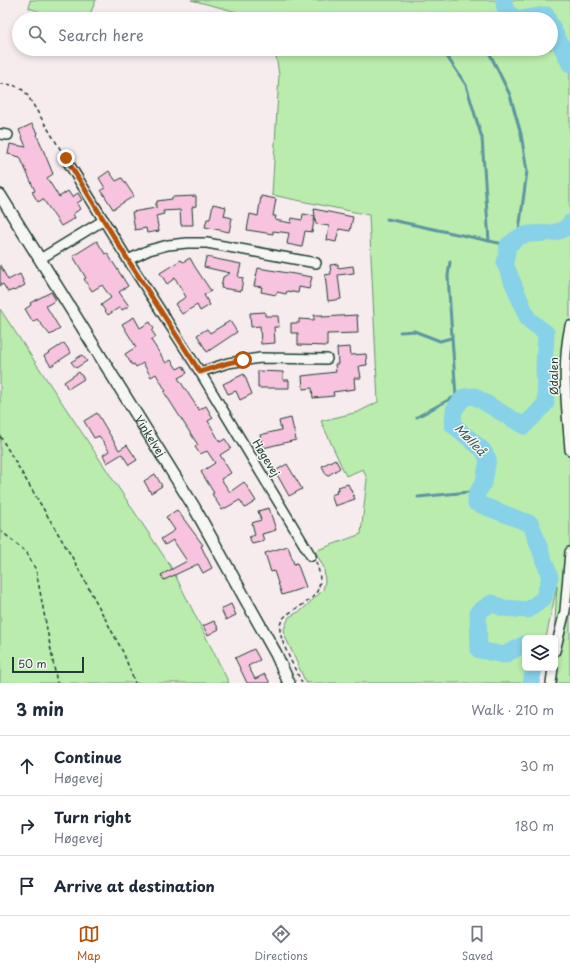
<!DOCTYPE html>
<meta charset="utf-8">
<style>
:root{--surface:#fff;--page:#f2f2f3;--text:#1f2937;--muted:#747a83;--line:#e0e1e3;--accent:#b45309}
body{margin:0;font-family:"Playpen Sans",sans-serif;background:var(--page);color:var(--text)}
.controls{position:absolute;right:12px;bottom:12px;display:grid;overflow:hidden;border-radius:6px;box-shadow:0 2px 6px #0003}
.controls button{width:36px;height:36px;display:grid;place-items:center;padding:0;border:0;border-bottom:1px solid var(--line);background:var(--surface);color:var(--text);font:20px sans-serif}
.scale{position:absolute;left:12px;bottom:10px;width:72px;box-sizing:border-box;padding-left:4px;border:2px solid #1f3d34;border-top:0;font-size:11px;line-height:14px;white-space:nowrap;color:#1f3d34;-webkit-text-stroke:3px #f6f6f2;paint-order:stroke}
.stop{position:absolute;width:12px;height:12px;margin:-9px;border:3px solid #b45309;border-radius:50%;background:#fff}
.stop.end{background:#b45309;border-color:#fff;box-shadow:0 1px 4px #0008}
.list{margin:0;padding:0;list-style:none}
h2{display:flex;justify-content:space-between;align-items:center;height:52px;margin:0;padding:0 16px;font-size:17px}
h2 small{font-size:13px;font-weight:400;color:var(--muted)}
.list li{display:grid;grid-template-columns:26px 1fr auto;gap:12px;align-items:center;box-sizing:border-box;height:60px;padding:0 16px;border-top:1px solid var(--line)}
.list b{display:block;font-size:15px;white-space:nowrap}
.list p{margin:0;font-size:13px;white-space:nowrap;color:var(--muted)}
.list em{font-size:13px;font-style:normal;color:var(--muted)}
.icon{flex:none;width:22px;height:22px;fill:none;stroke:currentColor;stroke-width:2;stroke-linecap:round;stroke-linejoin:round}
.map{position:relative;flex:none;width:570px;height:683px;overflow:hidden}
.search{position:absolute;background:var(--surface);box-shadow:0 2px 6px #0003;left:12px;right:12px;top:12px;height:44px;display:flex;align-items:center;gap:10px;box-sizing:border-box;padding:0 14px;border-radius:22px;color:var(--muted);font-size:15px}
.sheet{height:232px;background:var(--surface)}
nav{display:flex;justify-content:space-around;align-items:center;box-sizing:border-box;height:56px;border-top:1px solid var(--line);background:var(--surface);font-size:11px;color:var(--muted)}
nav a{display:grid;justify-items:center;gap:2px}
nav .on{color:var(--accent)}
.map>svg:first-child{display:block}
.green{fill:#b9ecad;stroke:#6c9470}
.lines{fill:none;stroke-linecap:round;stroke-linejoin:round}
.stream{stroke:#5d96a0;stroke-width:3}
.river{stroke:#87d2e8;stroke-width:17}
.building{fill:#f8c3de;stroke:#1f3d34}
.minor-casing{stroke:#1f3d34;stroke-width:12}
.tertiary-casing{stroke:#1f3d34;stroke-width:14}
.path{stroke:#1f3d34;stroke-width:1.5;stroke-dasharray:4 3;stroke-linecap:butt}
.minor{stroke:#f6f6f2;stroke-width:9}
.tertiary{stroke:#f6f6f2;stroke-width:11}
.route{stroke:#b45309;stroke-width:5}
.labels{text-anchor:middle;stroke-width:3;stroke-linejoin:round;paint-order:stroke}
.street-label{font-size:11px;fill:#1f3d34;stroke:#f6f6f2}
.water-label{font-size:12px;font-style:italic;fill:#345b58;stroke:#f6f6f2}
</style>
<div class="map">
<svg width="570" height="683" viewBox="0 0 570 683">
<rect width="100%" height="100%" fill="#f6ecee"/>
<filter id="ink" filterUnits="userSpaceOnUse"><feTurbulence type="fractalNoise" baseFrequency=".025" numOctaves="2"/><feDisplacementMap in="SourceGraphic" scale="8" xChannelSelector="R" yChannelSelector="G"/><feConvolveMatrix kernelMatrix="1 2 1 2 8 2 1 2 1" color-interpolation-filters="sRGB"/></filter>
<g filter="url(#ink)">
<!-- green -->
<g class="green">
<path d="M30 0H96L88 19H66L54 17 29 8Z"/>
<path d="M191 0H570V683H550L555 668V638H554L557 586 546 638H525V668H541L538 683H306L285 636 284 629 289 617 302 610 323 590 325 581 324 568 315 551 361 534 367 479 363 469 346 476 321 421 358 412 378 402 369 215 272 195 279 75 275 49H551V19H256L249 15Z"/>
<path d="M0 309 171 567 229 683H0Z"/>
</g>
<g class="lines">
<!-- stream -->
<g class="stream">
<path d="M442 49 466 85 482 138 489 241"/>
<path d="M488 50 510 95 521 134 527 171 518 238"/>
<path d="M387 219 508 245"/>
<path d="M450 262 448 276 456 397"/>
<path d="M400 332 414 331 440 341 451 338"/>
<path d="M417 417 452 398 464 397"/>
<path d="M418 497 479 491"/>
</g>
<!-- river -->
<g class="river">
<path d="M504 0C503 10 510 16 519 19"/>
<path d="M522 19 546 15 548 19"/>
<path d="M551 25 570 64"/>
<path d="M525 644 504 655 479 650 478 612 492 603 503 608 528 610 544 598 550 577 531 524 476 503V495L484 482 488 459 483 450 453 425 454 410 464 397 474 396 524 426 536 414 546 403 544 368 546 333 528 319 505 264 508 245C513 242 519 236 524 235 539 231 559 238 570 223"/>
<path d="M531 683 534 668"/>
</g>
</g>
<!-- building -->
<g class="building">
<path d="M32 124 35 130 38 132 37 136 40 142 53 174 47 178 59 197 68 191 72 197 78 193 82 200 77 203 80 209 73 214 75 218 61 226 43 199 38 202 32 192 35 191 20 157 8 154 10 144 26 147 19 130Z"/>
<path d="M109 171 116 181 122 178 134 196 113 209 101 190 105 188 99 178Z"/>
<path d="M196 196V206L192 207 193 225H181L180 210 163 211 164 214 156 216 159 231 147 233 146 228 135 230 132 212 156 208V203H157V201L172 199V197Z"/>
<path d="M261 196 276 199 273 216H276L275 220 291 223 292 218 302 220 303 214 315 216 312 232 305 231 302 247 287 244 289 233 273 231V234L247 230 250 214 258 216Z"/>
<path d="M213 204 226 207 224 216 232 218 229 232 205 227 207 219H210Z"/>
<path d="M314 209 353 217 350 231 339 229 336 242 327 240 329 226 316 224Z"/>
<path d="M97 241 105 254 107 253 128 286 119 292 129 306 122 310 120 307 108 315 101 305 111 298 102 285 92 291 84 279 86 278 73 256Z"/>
<path d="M206 257 241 264 238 277 243 278 241 291 221 288 223 277 230 273 204 267Z"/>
<path d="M190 258 195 267 211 291 204 295 210 305 200 311 197 305 182 314 175 304 186 297 175 278 167 284 160 273 181 260 183 262Z"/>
<path d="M338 264V268L353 266 354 273 338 275 341 299 328 301 325 275 331 274 330 265Z"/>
<path d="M0 265 8 280 20 274 25 285 14 291 13 290 8 292 3 284 0 286Z"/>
<path d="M258 268 312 277 309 289 299 287 298 293 287 291 286 294 277 292 276 295 261 292 262 287 254 286Z"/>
<path d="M51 292 56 300 46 306 60 329 50 335 37 319 33 322 25 309 31 305 30 303Z"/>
<path d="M265 312V316H278L279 327H274L275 343 261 344 260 326 251 327 250 313Z"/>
<path d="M314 315H323L322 317 357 315 358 333 327 334V346L298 345V333H291V323H299V319L314 320Z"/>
<path d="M134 317 140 328 150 322 154 329 152 331 156 337 151 340 166 363 171 360 177 369 183 366 187 373 178 378 199 410 206 406 213 418 208 421 220 442 225 439 231 448 220 455 231 473 221 479 230 492 244 482 256 501 245 508 240 500 222 510 212 494 214 493 201 472 215 463 207 451 200 454 195 447 198 445 164 392 166 391 156 374 151 377 143 363 136 367 134 364 132 365 125 354 136 347 122 324Z"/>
<path d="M230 321 237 332 207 352 197 335 207 329 210 333Z"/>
<path d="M64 343 71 353 51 366 44 356Z"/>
<path d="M350 347 351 355 366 354 367 365 359 366 361 378H354L355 389 333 392 334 396 313 398 312 388 303 389 302 376 336 372 335 364H338L337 348Z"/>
<path d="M82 355 87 361 76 368 71 362Z"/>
<path d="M258 371 283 372V380H289V388H258Z"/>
<path d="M79 372 84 379 68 389 64 382Z"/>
<path d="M244 374 252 394 240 400 236 391 228 394 223 384Z"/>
<path d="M97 413 119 450 127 445 137 460 129 465 122 454 107 463 103 455 109 451 100 437 99 436 94 438 84 421Z"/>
<path d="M291 418 296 440 263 448 260 435 281 430 279 421Z"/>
<path d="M335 459 340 468 327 476 322 466Z"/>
<path d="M287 464 302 489 289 496 275 471Z"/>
<path d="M155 474 162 486 151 493 144 481Z"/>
<path d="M348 484 355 499 335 506 331 495 337 493 336 490 339 489 338 487Z"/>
<path d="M269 508 276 530 262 534 264 541 252 544 249 537 255 535 252 523 261 520 258 511Z"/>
<path d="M177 510 203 545 201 546 212 568 203 573 198 564 164 580 161 575 187 561 173 540 165 545 161 539 175 530 166 517Z"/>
<path d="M288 546 294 564 297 563 306 587 282 595 274 571 271 572 265 553Z"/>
<path d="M231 604 236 615 226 620 221 609Z"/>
<path d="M214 621 219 629 208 635 203 626Z"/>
<path d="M254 649 260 660 248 666 255 679 265 674 270 683H247L235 658Z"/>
</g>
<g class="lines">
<!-- minor casing -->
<g class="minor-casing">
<g id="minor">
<path d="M0 134 8 135"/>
<path d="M66 159 128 260 200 372 311 556"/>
<path d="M40 259 104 220"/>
<path d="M128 260 149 250 168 245 187 243H207L316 263"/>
<path d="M570 326C561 367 567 408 570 450"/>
<path d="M200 372 228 363 260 358 327 359"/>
<path d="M555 651 565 611 570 552"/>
<path d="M551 683 553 668"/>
</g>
</g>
<!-- tertiary casing -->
<g class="tertiary-casing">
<g id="tertiary">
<path id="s1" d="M0 195 194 507 276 654 289 683"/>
</g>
</g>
<!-- path -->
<g class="path">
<path d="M0 84C11 84 18 85 26 93L62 152"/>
<path d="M0 436 72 557 123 652 135 683"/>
<path d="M0 530 27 553 36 570 57 683"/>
<path d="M302 683C296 670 278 639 280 626 283 603 334 608 316 562"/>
</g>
<!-- minor -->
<use href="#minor" class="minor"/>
<!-- tertiary -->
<use href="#tertiary" class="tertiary"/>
</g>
</g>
<g class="lines" filter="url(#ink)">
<!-- route -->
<path class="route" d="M66 158 128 260 200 372 228 363 243 360"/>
</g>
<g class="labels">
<!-- street labels -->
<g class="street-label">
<text transform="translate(554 376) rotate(-90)" y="4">Ødalen</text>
<text dy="4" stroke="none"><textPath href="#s1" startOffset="284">Vinkelvej</textPath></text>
<text transform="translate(266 458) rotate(59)" y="4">Høgevej</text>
</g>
<!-- water labels -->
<g class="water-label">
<text transform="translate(470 440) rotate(46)" y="4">Mølleå</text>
</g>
</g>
</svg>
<div class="controls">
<button><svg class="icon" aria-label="layers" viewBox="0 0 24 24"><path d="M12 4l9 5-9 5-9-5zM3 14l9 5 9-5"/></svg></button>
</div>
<div class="scale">50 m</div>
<div class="stop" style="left:243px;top:360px"></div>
<div class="stop end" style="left:66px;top:158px"></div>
<div class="search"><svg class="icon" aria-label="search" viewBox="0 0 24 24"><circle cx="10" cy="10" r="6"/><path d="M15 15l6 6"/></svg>Search here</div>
</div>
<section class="sheet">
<h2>3 min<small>Walk · 210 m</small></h2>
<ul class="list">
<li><svg class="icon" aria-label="ahead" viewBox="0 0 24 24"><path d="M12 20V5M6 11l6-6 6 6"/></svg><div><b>Continue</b><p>Høgevej</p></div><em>30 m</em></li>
<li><svg class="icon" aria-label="right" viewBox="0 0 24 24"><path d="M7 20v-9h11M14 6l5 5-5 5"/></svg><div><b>Turn right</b><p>Høgevej</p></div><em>180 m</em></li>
<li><svg class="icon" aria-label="arrive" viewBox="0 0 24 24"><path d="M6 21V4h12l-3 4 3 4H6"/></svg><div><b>Arrive at destination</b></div></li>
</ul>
</section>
<nav>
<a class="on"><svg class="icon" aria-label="map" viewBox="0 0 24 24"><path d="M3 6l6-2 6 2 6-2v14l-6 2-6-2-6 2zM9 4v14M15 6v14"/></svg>Map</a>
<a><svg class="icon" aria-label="directions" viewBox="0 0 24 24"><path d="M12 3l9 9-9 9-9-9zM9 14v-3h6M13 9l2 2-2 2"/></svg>Directions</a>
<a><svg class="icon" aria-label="saved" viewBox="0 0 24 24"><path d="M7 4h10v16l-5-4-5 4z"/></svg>Saved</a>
</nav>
